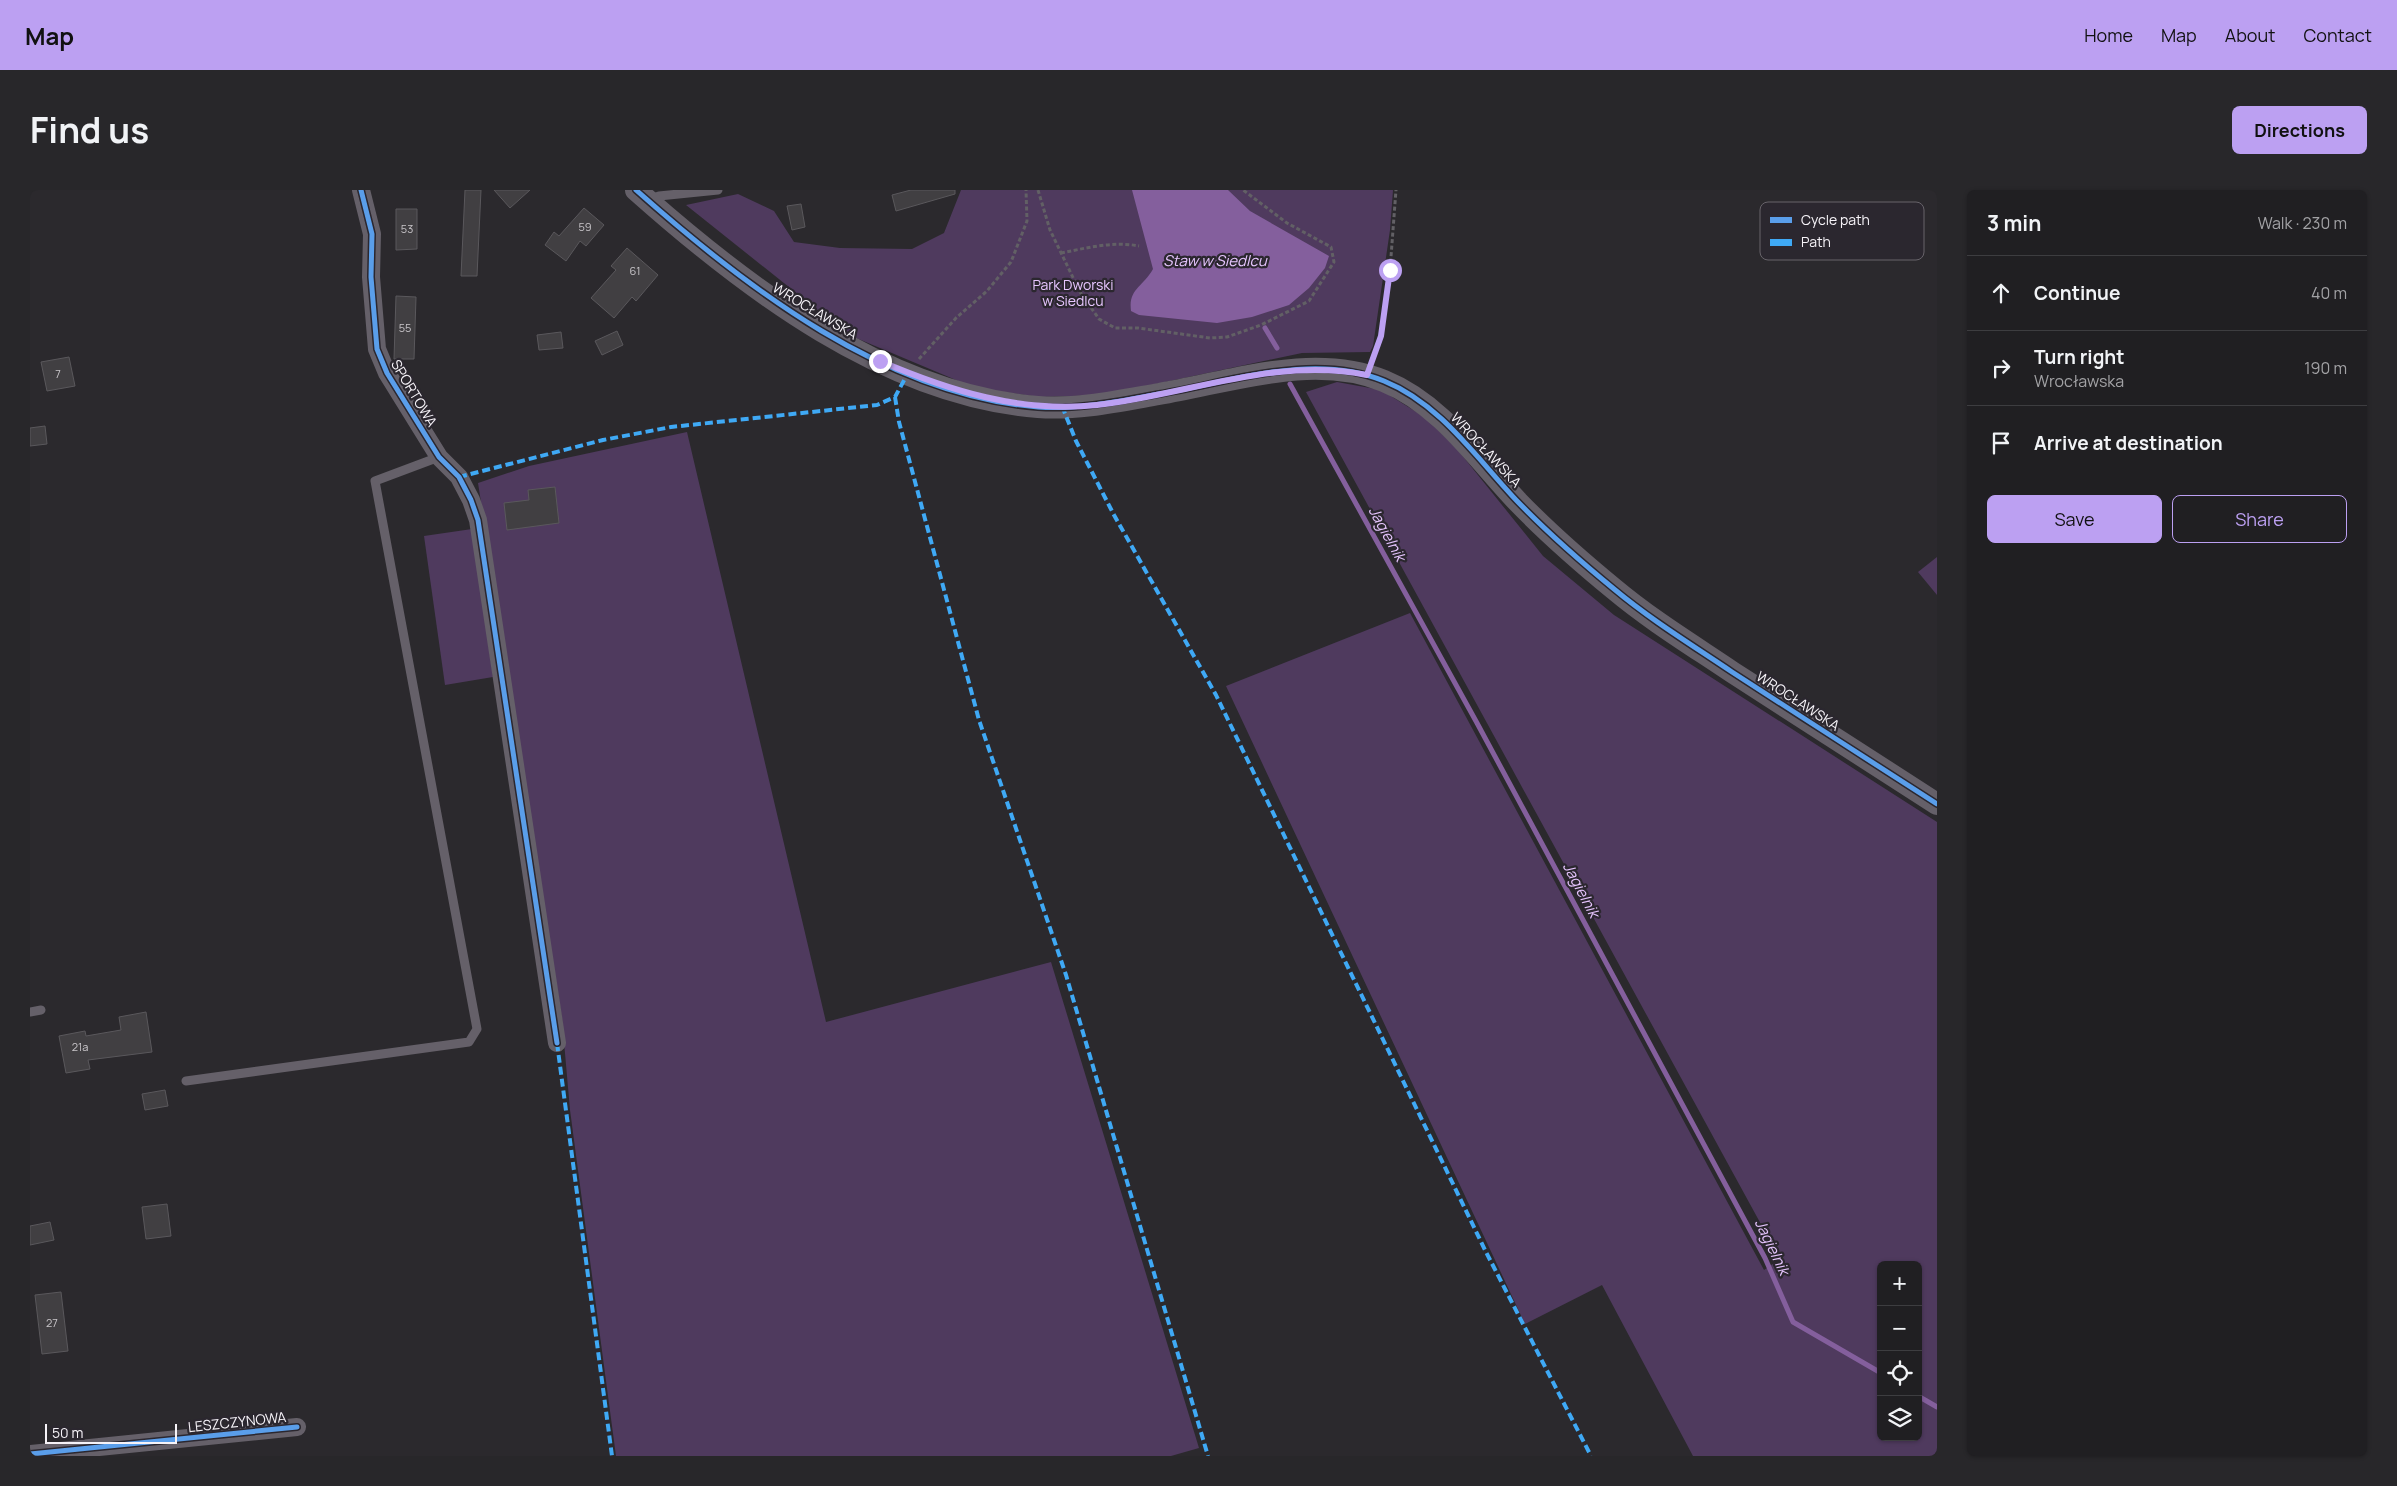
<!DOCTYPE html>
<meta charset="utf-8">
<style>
:root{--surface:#201f22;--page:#28272a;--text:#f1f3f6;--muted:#a2a2a5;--line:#3d3d40;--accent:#bca0f2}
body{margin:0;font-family:Manrope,sans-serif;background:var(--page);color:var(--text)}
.controls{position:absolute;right:15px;bottom:15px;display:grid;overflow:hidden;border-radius:8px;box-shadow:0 1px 4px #0004}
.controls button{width:45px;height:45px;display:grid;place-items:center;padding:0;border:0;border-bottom:1px solid var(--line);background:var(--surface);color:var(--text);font:25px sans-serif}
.scale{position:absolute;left:15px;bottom:12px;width:132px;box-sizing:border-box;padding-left:5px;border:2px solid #f6f3f8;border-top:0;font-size:14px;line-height:18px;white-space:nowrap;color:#f6f3f8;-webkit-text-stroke:4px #2b272f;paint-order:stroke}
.stop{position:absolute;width:15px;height:15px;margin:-11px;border:4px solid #bca0f2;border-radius:50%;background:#fff}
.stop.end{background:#bca0f2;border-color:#fff;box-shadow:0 1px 5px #0008}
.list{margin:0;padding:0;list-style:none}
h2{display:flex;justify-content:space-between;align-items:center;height:65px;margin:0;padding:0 20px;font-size:21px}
h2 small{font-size:16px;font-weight:400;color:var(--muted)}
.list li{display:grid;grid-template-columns:32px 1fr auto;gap:15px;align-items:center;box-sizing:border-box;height:75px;padding:0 20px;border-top:1px solid var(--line)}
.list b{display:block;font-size:19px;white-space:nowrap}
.list p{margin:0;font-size:16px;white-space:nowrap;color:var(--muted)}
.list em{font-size:16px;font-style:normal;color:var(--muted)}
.actions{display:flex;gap:10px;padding:15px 20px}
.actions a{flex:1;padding:11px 0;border:1px solid var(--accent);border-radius:8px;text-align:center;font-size:18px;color:var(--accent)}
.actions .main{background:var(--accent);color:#111}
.icon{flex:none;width:28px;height:28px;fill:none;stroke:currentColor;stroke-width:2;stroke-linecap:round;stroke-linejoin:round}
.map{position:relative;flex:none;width:1907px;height:1266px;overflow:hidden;border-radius:8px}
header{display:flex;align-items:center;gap:30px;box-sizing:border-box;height:70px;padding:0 25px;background:var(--accent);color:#111}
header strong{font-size:24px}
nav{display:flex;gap:28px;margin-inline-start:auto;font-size:18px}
.intro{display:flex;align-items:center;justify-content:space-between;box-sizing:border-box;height:120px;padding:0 30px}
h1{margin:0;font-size:35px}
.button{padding:12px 22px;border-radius:8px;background:var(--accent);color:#111;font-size:18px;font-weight:700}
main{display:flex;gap:30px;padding:0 30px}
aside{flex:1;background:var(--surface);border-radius:8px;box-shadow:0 1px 4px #0004}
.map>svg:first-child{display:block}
.green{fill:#4f3a5e;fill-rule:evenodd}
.water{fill:#845f9d}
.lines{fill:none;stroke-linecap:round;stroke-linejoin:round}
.stream{stroke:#845f9d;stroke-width:5}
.building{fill:#413f42;stroke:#5a585c}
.path{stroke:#626065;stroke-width:3;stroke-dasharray:4 2.5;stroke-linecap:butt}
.service{stroke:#656069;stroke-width:9}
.minor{stroke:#656069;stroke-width:18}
.tertiary{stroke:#656069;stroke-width:22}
.quiet{stroke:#3fa9f5;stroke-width:4;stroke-dasharray:8 4;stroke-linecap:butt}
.cycleway-casing{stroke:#2b272f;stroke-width:8}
.cycleway{stroke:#5a9eea;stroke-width:5}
.route{stroke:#bca0f2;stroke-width:6}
.labels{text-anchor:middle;stroke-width:4.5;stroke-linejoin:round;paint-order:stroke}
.number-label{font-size:11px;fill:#c9c6ca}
.park-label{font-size:14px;fill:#e7c6ff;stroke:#2b272f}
.street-label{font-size:14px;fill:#f6f3f8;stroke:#2b272f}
.water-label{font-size:15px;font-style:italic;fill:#e6c5fe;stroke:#2b272f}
.key{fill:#2b272f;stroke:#68646b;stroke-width:1}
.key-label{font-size:14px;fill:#f6f3f8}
</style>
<header>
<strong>Map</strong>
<nav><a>Home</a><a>Map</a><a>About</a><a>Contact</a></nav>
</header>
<div class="intro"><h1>Find us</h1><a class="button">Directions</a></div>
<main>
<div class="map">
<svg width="1907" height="1266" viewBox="0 0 1907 1266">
<rect width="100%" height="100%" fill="#2b292d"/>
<!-- green -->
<g class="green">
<path d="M931 0H1363L1360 40 1343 156 1340 162 1272 163 1074 205 1010 207 945 198 819 145 656 15 708 4 744 21 764 52 810 58 882 59 914 43Z"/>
<path d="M1307 192 1351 200 1396 228 1427 259 1513 366 1584 425 1907 632V1266H1663L1572 1095 1495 1134 1196 496 1380 423 1734 1080 1750 1069 1276 202ZM1851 1075H1888V1247H1851Z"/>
<path d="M657 242 796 832 1021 772 1169 1258 1141 1266H586L540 920 532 829 448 293 499 276Z"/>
<path d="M442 339 463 487 415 495 394 346Z"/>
<path d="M1907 367V405L1888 382Z"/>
</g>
<!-- water -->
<path class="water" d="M1102 0H1198L1220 21 1299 66 1295 78 1279 98 1259 115 1222 127 1187 133 1109 125 1101 121C1098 99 1113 97 1123 79Z"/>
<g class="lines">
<!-- stream -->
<g class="stream">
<path d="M1235 138 1247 158"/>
<path d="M1260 194 1447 533 1735 1068 1763 1132 1851 1183"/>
<path d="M1888 1206 1907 1217"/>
</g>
</g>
<!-- building -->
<g class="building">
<path d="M435 0H451L447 86H431Z"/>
<path d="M464 0H500L480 18Z"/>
<path d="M881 0H925V4L866 21 862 5Z"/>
<path d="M771 14 775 37 762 40 757 16Z"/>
<path d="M554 18 574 35 556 56 550 51 536 71 515 55 524 42 529 46Z"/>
<path d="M366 19H387V59L366 60Z"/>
<path d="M597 58 628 85 606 111 602 107 584 128 561 108 586 80 581 76Z"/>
<path d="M366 106 386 107 384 169H364Z"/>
<path d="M587 141 593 155 572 165 565 151Z"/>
<path d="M531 142 533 158 509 160 507 145Z"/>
<path d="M39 167 45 196 17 201 11 172Z"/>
<path d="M15 236 17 254 0 256V238Z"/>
<path d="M525 297 529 333 477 340 474 313 499 310 498 300Z"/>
<path d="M116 822 122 862 58 870 60 879 36 883 29 846 55 841 56 846 91 840 89 827Z"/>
<path d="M135 900 138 916 115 920 112 904Z"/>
<path d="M137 1014 141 1046 116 1049 112 1017Z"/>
<path d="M20 1032 24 1050 0 1055V1036Z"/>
<path d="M31 1102 38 1161 12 1164 5 1105Z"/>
</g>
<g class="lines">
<!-- path -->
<g class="path">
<path d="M1008 0 1020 40 1050 102 1069 129 1085 138H1108L1180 148 1197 147 1231 135 1279 111 1304 72 1301 57 1257 33 1213 0"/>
<path d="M1031 63C1056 58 1084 51 1109 56"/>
<path d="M1343 168 1351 146 1360 80 1366 0"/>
<path d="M889 169 926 128 957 101 981 72 997 31 996 0"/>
</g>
<!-- service -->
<g class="service">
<path d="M620 9 629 6 688 0"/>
<path d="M0 822 11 820"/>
<path d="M156 891 439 852 447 839 345 291 409 267"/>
</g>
<!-- minor -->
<g class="minor">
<path d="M331 0 342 44 341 87 347 159 357 183 409 267 429 287 441 310 448 330 527 853"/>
<path d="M0 1264 267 1237"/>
</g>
<!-- tertiary -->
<path class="tertiary" d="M606 0C716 98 856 205 1008 217 1048 220 1089 211 1129 204 1201 192 1283 162 1354 191 1411 214 1447 269 1488 312 1518 343 1550 371 1584 399 1621 430 1662 455 1702 482 1770 526 1839 570 1907 614"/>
<!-- quiet -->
<g class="quiet">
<path d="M865 207 869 232 949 530 1036 785 1178 1266"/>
<path d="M1032 216 1046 251 1084 325 1186 505 1456 1062 1561 1266"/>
<path d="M429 287 573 250 641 237 847 215 865 207 878 183"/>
<path d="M527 853 582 1266"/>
</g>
<!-- cycleway casing -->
<g class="cycleway-casing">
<g id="cycleway">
<path d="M331 0 342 44 341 87 347 159 357 183 409 267 429 287 441 310 448 330 527 853"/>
<path d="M606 0C716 98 856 205 1008 217 1048 220 1089 211 1129 204 1201 192 1283 162 1354 191 1411 214 1447 269 1488 312 1518 343 1550 371 1584 399 1621 430 1662 455 1702 482 1770 526 1839 570 1907 614"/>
<path d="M0 1264 267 1237"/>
</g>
</g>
<!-- cycleway -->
<use href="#cycleway" class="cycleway"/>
</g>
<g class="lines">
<!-- route -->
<path class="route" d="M850 171C920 201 990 223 1067 215 1156 205 1247 166 1337 185L1351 146 1360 80"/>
</g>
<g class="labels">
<!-- number labels -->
<g class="number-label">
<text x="555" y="41">59</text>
<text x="377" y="43">53</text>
<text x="605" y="85">61</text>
<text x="375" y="142">55</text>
<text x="28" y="188">7</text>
<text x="50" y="861">21a</text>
<text x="22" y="1137">27</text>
</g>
<!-- park labels -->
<g class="park-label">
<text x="1043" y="100">Park Dworski<tspan x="1043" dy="16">w Siedlcu</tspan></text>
</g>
<!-- street labels -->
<g class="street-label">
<text transform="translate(785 121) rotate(31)" y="5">WROCŁAWSKA</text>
<text transform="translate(384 203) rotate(59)" y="5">SPORTOWA</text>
<text transform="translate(1456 260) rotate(47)" y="5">WROCŁAWSKA</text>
<text transform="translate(1768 511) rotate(33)" y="5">WROCŁAWSKA</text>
<text transform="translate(207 1232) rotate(-6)" y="5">LESZCZYNOWA</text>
</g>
<!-- water labels -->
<g class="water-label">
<text x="1185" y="76">Staw w Siedlcu</text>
<text transform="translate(1357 344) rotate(61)" y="5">Jagielnik</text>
<text transform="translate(1551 700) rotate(62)" y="5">Jagielnik</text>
<text transform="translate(1742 1057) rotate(64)" y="5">Jagielnik</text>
</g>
</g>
<!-- legend -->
<rect x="1730" y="12" width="164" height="58" rx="8" class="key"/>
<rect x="1740" y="27" width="22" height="6" fill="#5a9eea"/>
<rect x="1740" y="49" width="22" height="7" fill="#3fa9f5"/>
<g class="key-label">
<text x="1771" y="35">Cycle path</text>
<text x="1771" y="57">Path</text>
</g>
</svg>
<div class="controls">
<button>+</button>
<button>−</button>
<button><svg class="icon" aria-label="locate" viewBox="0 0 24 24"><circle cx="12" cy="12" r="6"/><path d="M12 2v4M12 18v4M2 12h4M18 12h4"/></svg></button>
<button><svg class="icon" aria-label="layers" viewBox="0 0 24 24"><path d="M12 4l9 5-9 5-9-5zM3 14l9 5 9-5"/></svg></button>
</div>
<div class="scale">50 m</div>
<div class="stop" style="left:1360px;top:80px"></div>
<div class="stop end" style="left:850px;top:171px"></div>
</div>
<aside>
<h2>3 min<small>Walk · 230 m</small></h2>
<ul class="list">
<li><svg class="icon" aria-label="ahead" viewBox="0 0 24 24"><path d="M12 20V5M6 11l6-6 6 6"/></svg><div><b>Continue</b></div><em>40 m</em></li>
<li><svg class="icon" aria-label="right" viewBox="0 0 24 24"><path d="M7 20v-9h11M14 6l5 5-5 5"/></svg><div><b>Turn right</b><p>Wrocławska</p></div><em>190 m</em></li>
<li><svg class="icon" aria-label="arrive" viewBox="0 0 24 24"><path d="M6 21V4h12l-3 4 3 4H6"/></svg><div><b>Arrive at destination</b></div></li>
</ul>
<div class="actions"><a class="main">Save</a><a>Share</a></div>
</aside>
</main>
